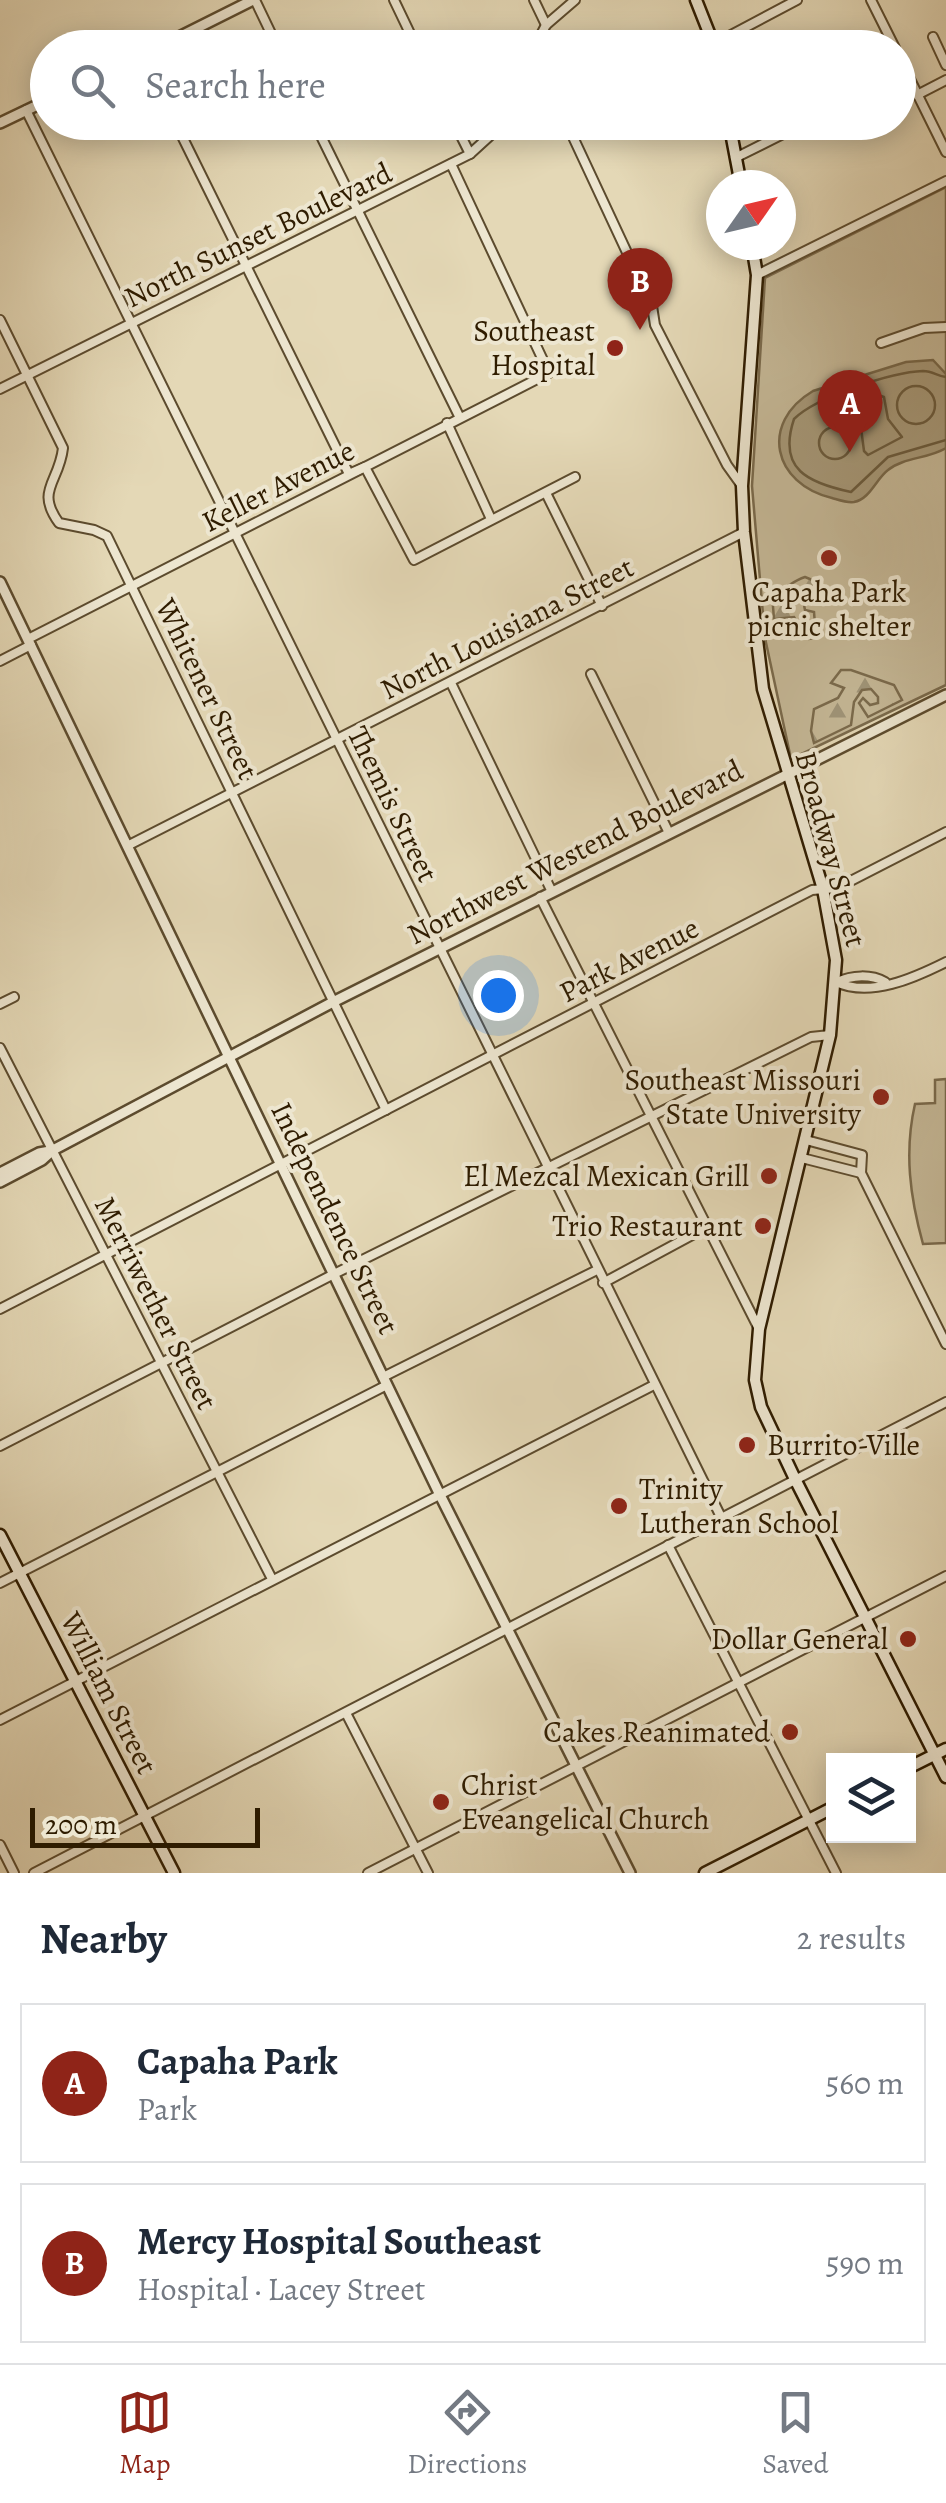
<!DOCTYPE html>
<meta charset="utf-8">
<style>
:root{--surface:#fff;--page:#f6f6f7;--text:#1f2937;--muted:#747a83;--line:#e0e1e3;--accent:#8f2418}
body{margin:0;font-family:Alegreya,serif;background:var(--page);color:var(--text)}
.controls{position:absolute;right:30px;bottom:30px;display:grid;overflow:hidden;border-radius:0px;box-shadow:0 5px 25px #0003}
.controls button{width:90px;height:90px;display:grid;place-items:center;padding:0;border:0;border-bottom:2px solid var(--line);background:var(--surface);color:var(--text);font:50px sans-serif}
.compass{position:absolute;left:706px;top:170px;width:90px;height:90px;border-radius:50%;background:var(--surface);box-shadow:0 5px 25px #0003;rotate:56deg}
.scale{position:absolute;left:30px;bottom:25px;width:230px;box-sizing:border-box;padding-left:10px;border:5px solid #2f1c00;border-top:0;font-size:28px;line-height:35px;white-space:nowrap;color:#2f1c00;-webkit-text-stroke:8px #ede6d0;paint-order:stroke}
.you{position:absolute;left:498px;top:995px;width:35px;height:35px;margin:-25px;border:8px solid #fff;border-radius:50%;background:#1a73e8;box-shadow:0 0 0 15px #1a73e833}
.badge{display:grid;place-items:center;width:65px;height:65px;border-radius:50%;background:var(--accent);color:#fff;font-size:32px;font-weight:700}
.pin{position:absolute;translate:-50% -82px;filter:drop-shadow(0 2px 5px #0008)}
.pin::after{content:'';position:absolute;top:52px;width:35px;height:30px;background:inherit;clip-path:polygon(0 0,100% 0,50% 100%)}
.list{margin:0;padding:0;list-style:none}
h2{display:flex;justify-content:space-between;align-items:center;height:130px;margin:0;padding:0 40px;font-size:42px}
h2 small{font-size:32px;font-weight:400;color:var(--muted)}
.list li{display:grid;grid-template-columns:65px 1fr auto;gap:30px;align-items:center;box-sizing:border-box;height:160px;margin:0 20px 20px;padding:0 20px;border:2px solid var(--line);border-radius:0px}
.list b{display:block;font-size:38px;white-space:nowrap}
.list p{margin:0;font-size:32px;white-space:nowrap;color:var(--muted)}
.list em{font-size:32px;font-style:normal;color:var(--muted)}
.icon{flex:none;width:55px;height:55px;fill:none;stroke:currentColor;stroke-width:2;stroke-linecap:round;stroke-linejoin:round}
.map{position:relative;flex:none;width:946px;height:1873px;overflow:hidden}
.search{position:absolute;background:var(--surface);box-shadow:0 5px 25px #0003;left:30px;right:30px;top:30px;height:110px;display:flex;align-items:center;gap:25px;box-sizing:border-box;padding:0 35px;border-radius:55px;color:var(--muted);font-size:38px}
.sheet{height:490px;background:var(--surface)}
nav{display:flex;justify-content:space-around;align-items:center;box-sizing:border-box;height:140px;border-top:2px solid var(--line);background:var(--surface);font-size:28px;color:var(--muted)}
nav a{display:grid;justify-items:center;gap:5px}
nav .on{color:var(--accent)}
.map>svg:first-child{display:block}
.green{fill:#c5b897;stroke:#7a6a4c;stroke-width:2.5}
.forest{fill:url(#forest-firs);stroke:#7a6a4c;stroke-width:2.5}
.water{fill:#a69878;stroke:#766648;stroke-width:2.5}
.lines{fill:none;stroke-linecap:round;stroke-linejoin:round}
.shore{stroke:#6a5a3c;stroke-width:2.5}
.minor-casing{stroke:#5c4b2e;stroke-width:12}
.tertiary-casing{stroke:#5c4b2e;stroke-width:14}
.secondary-casing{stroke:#2f1c00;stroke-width:15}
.minor{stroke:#ede6d0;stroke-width:8}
.tertiary{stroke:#ede6d0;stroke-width:9}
.secondary{stroke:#ede6d0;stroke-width:10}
.poi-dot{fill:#8f2418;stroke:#ede6d0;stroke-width:4}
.labels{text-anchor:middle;stroke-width:8;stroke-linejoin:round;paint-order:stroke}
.street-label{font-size:30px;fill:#2f1c00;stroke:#ede6d0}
.poi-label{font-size:30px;fill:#2f1c00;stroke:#ede6d0;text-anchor:end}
</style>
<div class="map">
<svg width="946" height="1873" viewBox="0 0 946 1873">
<defs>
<pattern id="forest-firs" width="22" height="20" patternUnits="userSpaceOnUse" patternTransform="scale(2.5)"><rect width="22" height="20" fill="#c5b897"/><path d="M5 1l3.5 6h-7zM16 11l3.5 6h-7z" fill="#a09579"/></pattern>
</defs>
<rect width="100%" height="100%" fill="#e4d8b6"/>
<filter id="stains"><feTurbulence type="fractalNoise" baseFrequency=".002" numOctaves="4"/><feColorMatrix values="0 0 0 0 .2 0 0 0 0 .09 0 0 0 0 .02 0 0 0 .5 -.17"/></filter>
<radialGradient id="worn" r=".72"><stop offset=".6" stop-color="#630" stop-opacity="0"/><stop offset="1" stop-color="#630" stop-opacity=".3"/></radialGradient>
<!-- green -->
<g class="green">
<path d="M946 187V685L791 759 765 638 752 486 765 278Z"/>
<path d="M946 1079V1243L923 1244C910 1197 904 1152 915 1104L935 1103V1080Z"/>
</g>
<!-- forest -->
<g class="forest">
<path d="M805 577 815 581 814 589 802 594 808 597 810 603 804 605 805 610 814 612 816 638 809 639 794 617 774 619 772 594C785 590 792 581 805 577Z"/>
<path d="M841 670H851L894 685 902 700 868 717 859 703 863 698 870 705 878 703V697L871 689 862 690 854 702 851 725 814 743 811 731 814 709 838 698 844 688 831 683Z"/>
</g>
<!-- water -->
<path class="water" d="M933 360 946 374V448C928 459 904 457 888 470 876 479 870 499 854 502 847 503 839 500 832 498 773 484 759 423 813 391L906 362Z"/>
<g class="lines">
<!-- shore -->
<g class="shore">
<path d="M946 377C937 376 933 371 923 371 892 372 816 397 794 419 777 470 809 483 851 492L888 457 946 440"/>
<circle cx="916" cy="405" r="19"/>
<path d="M878 395 884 397 888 419 902 437 868 455 864 451 861 428 839 410Z"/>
<circle cx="835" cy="443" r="16"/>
</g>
<!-- minor casing -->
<g class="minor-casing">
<g id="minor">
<path d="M255 0 278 48"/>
<path d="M394 0 417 48"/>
<path d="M534 0 546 25"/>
<path d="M871 0 895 48"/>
<path d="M933 37 946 65"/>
<path d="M714 44 797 0"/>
<path d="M534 48 546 25 575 0"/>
<path d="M898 55 946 152"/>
<path d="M917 95 946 80"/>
<path d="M26 110 721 1517"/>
<path d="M175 122 349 474 365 467 414 560 575 477"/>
<path d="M314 122 459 416"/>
<path d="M454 122 470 154"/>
<path d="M566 122 652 306 655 325 727 465 742 486"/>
<path d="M735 158 807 122"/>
<path d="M757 275 946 181"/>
<path d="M0 320 63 448C59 483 35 490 59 523L94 530 107 536 386 1110"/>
<path d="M881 343 924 328 946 327"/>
<path d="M0 389 470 154 493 133 497 122"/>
<path d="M447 423 491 519"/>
<path d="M546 493 602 606"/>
<path d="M28 639 549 373 451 164"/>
<path d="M0 661 31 645"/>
<path d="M591 674 669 833"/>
<path d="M451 683 552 892"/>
<path d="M129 845 744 532"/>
<path d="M540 897 759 1329"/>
<path d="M836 982C870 998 914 978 946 962"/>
<path d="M837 982C852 975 871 974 885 982"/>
<path d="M0 1004 14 997"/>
<path d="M0 1048 272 1579"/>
<path d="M806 1140 862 1155 861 1173 946 1344"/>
<path d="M802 1158 861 1173"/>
<path d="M603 1283 707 1227"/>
<path d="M0 1309 812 890 837 888 946 832"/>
<path d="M383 1377 597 1270"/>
<path d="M0 1446 334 1274 811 1037 830 1035"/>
<path d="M668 1545 836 1873"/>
<path d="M0 1583 387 1385"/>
<path d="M346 1713 428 1873"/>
<path d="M0 1720 654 1385"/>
<path d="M0 1845 14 1873"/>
<path d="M34 1873 946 1402"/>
<path d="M368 1873 946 1576"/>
</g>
</g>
<!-- tertiary casing -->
<g class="tertiary-casing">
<g id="tertiary">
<path d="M157 48 253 0"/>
<path d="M0 123 48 100"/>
<path d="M0 582 439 1493 630 1873"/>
<path d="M0 1173 39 1153 50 1151"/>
<path d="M0 1182 42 1160 53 1150 333 1002 946 695"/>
</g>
</g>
<!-- secondary casing -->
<g class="secondary-casing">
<g id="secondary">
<path d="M696 0 715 48"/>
<path d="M729 122 741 185"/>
<path d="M752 245 757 275 742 486 744 532 763 689 823 889 836 960 830 1035 759 1329 755 1380 761 1407 795 1479 946 1777"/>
<path d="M0 1535 174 1873"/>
<path d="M908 1768 946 1749"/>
<path d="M705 1873 834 1807"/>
</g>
</g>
<!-- minor -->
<use href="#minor" class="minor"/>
<!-- tertiary -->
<use href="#tertiary" class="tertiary"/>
<!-- secondary -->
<use href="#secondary" class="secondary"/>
</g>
<!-- markers -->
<g class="poi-dot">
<circle cx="615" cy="348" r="10"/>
<circle cx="829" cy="558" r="10"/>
<circle cx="881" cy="1097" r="10"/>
<circle cx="769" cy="1176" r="10"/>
<circle cx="763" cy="1226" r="10"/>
<circle cx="747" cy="1445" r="10"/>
<circle cx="619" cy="1506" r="10"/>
<circle cx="908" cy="1639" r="10"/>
<circle cx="790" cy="1732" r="10"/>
<circle cx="441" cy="1802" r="10"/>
</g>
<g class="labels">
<!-- street labels -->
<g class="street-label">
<text transform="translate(258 235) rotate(-26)" y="10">North Sunset Boulevard</text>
<text transform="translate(278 486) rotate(-27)" y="10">Keller Avenue</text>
<text transform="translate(507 628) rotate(-27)" y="10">North Louisiana Street</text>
<text transform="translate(207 689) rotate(64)" y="10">Whitener Street</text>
<text transform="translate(393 804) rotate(64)" y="10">Themis Street</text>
<text transform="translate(831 849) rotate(75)" y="10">Broadway Street</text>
<text transform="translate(575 852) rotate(-27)" y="10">Northwest Westend Boulevard</text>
<text transform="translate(629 960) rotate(-27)" y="10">Park Avenue</text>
<text transform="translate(335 1218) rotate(64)" y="10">Independence Street</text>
<text transform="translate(156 1303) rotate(63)" y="10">Merriwether Street</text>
<text transform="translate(109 1693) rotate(63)" y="10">William Street</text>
</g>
<!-- poi labels -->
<g class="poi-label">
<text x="595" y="341">Southeast<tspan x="595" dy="34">Hospital</tspan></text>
<text x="829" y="602" text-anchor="middle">Capaha Park<tspan x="829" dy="34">picnic shelter</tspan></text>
<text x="861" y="1090">Southeast Missouri<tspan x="861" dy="34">State University</tspan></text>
<text x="749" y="1186">El Mezcal Mexican Grill</text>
<text x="743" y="1236">Trio Restaurant</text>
<text x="767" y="1455" text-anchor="start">Burrito-Ville</text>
<text x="639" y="1499" text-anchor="start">Trinity<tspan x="639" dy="34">Lutheran School</tspan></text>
<text x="888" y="1649">Dollar General</text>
<text x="770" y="1742">Cakes Reanimated</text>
<text x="461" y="1795" text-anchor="start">Christ<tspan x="461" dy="34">Eveangelical Church</tspan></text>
</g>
</g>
<rect width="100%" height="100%" filter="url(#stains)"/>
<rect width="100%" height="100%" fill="url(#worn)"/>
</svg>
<div class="controls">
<button><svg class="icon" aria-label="layers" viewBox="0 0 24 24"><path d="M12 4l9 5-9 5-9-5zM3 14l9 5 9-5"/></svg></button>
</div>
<svg class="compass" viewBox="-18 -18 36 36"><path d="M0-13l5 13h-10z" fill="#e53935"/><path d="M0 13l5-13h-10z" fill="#747a83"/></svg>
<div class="scale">200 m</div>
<div class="you"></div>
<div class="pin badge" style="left:850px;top:452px">A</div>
<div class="pin badge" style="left:640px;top:330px">B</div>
<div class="search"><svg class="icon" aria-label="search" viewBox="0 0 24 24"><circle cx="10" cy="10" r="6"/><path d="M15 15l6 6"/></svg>Search here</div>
</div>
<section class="sheet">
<h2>Nearby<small>2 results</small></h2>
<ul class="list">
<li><span class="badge">A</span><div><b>Capaha Park</b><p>Park</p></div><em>560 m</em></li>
<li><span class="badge">B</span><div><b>Mercy Hospital Southeast</b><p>Hospital · Lacey Street</p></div><em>590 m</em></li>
</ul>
</section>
<nav>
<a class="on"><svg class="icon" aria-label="map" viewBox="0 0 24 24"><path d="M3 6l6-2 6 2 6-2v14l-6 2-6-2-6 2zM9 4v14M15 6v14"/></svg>Map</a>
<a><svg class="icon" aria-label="directions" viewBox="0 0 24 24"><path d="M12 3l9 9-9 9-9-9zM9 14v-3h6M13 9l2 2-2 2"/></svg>Directions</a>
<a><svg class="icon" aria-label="saved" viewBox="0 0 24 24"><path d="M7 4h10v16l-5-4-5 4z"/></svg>Saved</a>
</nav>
